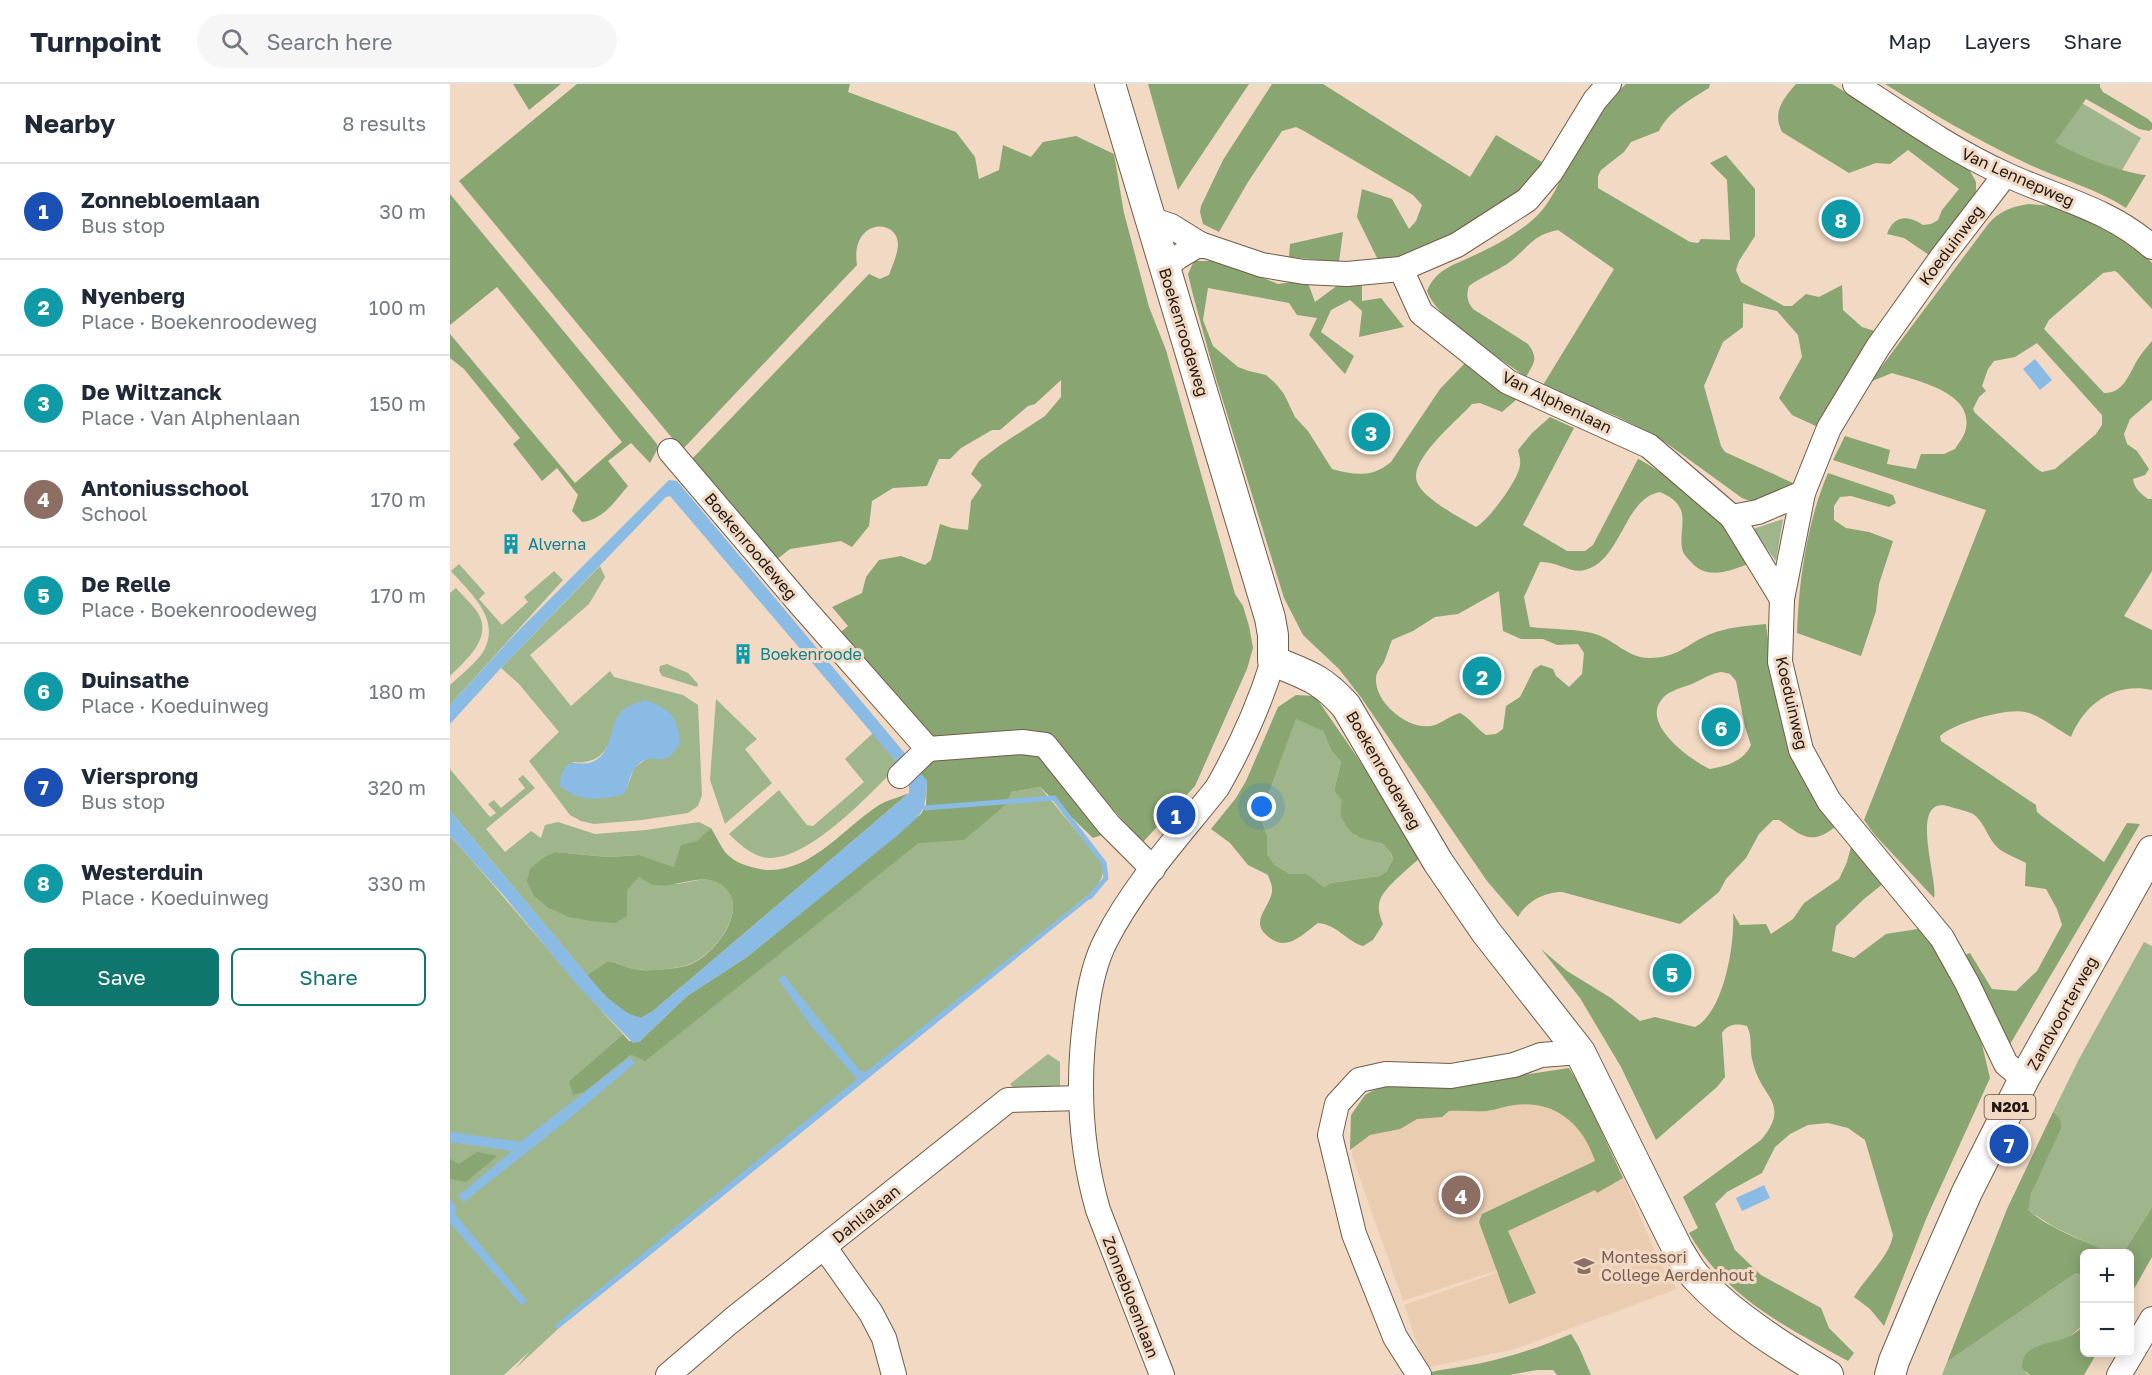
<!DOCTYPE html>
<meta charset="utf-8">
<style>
:root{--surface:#fff;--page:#f6f6f7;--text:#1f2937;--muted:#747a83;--line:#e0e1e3;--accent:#0f766e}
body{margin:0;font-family:"Golos Text",sans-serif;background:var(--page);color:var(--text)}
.controls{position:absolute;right:18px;bottom:18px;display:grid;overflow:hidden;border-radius:9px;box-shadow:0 3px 15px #0003}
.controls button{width:54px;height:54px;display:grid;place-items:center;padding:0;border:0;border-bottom:2px solid var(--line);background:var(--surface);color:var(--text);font:30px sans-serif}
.you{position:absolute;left:812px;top:723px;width:21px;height:21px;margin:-15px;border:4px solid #fff;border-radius:50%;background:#1a73e8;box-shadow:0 0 0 9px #1a73e833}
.badge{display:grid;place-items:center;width:39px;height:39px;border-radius:50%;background:var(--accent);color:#fff;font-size:20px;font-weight:700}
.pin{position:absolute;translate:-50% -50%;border:3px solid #fff;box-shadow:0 2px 6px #0006}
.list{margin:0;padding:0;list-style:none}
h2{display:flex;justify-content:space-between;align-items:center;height:78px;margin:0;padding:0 24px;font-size:26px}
h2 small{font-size:20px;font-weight:400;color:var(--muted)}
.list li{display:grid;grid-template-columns:39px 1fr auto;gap:18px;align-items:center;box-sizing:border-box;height:96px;padding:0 24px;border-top:2px solid var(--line)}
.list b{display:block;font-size:22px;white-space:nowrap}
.list p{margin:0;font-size:20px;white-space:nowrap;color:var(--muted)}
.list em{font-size:20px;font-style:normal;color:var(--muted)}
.actions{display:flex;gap:12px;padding:18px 24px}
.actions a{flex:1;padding:14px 0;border:2px solid var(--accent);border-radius:9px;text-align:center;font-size:21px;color:var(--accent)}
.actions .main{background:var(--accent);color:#fff}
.icon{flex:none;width:33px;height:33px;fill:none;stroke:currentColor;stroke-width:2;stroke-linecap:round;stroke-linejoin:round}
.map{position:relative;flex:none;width:1702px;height:1291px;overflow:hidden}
header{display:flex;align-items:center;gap:36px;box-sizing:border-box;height:84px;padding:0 30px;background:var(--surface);border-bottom:2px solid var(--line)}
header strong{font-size:28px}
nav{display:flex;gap:33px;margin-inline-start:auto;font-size:21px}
.search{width:420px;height:54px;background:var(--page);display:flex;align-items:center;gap:15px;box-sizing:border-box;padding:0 21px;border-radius:33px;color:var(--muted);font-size:22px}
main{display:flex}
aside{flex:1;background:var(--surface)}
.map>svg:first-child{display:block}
.built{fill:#eaccb1}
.green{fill:#9fb68c;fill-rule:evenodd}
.forest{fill:#89a572;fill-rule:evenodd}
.water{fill:#8abbe4}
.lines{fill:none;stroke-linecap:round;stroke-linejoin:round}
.stream{stroke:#8abbe4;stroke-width:5}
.minor-casing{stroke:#715c48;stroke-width:26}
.major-casing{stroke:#715c48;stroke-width:32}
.minor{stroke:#fff;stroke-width:24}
.major{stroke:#fff;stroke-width:30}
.labels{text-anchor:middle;stroke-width:6;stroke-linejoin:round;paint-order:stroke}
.shield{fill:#f2d9c3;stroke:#5f5145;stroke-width:1.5}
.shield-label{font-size:15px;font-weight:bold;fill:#20170f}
.street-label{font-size:16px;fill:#20170f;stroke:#f2d9c3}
.culture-label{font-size:16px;fill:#0d838f;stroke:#f2d9c3;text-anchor:start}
.education-label{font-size:16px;fill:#785e54;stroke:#f2d9c3;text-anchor:start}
</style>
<header>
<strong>Turnpoint</strong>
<div class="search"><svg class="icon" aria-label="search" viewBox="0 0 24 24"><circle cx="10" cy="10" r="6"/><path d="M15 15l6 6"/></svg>Search here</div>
<nav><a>Map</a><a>Layers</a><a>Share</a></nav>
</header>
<main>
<aside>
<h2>Nearby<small>8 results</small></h2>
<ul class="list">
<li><span class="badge" style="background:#1a4fb4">1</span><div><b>Zonnebloemlaan</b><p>Bus stop</p></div><em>30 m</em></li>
<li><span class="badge" style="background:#0f9aa8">2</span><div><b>Nyenberg</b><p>Place · Boekenroodeweg</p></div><em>100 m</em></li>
<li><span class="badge" style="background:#0f9aa8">3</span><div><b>De Wiltzanck</b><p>Place · Van Alphenlaan</p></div><em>150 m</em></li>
<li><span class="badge" style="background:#8d6e63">4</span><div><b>Antoniusschool</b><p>School</p></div><em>170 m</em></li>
<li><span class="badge" style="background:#0f9aa8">5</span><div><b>De Relle</b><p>Place · Boekenroodeweg</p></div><em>170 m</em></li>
<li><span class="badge" style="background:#0f9aa8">6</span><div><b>Duinsathe</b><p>Place · Koeduinweg</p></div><em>180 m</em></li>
<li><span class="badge" style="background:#1a4fb4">7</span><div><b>Viersprong</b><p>Bus stop</p></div><em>320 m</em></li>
<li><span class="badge" style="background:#0f9aa8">8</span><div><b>Westerduin</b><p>Place · Koeduinweg</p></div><em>330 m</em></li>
</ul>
<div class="actions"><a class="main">Save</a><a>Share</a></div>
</aside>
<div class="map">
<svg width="1702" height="1291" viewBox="0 0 1702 1291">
<rect width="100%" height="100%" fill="#f2d9c3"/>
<!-- built -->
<g class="built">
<path d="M1121 990 1168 1083 1044 1139 1054 1184 953 1217 902 1072 904 1039Z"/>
<path d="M1170 1086 1210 1179 1227 1205 1065 1265 975 1284 954 1221 1057 1185 1046 1142Z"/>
</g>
<!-- green -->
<g class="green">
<path d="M1620 12 1691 54 1665 98 1594 55Z"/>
<path d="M1333 435 1326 477 1311 457 1300 446Z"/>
<path d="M9 480 35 509 29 515 52 541 78 518 74 513 104 487 113 496 0 621V601C11 591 25 580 33 568 52 535 21 510 1 487Z"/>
<path d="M150 482 155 493 139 520 80 571 121 622 160 587 164 593 233 611 248 621 252 711 248 722 238 729 192 736 144 740 131 737 120 731 79 677 109 648 69 600 51 584ZM170 629 199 673 184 684 177 704 122 678C157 682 160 657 170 629Z"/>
<path d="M6 504C13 512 22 520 28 529 43 554 16 576 0 592V509Z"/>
<path d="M217 580 238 589 248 600 247 603 212 592 209 586 210 582Z"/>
<path d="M266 615 307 655 295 665 322 699 275 740 260 696Z"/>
<path d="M846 634 873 647 881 666 891 678 884 707 893 716 890 731 899 746 906 752 921 755 938 763 943 775 936 788 929 792 881 799 874 803 857 790H840L825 781 817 770V751L812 736 817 714Z"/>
<path d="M423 649 449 681C421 708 351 787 309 772 297 767 288 759 279 750L329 706 357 741 363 742 414 698 395 675Z"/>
<path d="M0 685 40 733 46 729 38 720 44 716 51 724 75 704 68 695 73 691 85 704 36 745 55 768 81 747 91 754 95 741 108 738 145 750 196 746 249 738 261 744 224 783 190 771 158 773 105 768 100 825C132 839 144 837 177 832V807L189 793C200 795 211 799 221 800 236 801 253 791 267 798 305 818 267 869 240 880 228 885 196 888 184 885 175 883 167 879 158 877L137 891 0 727Z"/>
<path d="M590 703 652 778C656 792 649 799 641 809L105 1242 108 1245 65 1285 79 1268 95 1253 54 1291H0V752C59 817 113 886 173 950L119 997 136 1007 181 971 193 976 469 759 561 708Z"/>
<path d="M1694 858 1702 862V1123L1673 1169 1661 1170 1604 1143 1582 1129 1578 1125V1120L1608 1031 1603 1028 1629 975Z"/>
<path d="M598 970 610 978V1007H567L560 1000Z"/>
<path d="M1626 1189 1634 1193V1240L1616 1256 1586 1263 1576 1289 1580 1291H1492L1497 1278Z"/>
</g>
<!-- forest -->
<g class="forest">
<path d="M63 0H111L79 26Z"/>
<path d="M127 0H400L398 8 506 48 525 73 529 95 549 86 553 61 581 73 593 58 626 52 664 70 674 129 699 223 716 266 785 510 793 522 799 542 803 564 797 585 745 702 693 758 596 653H473L386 552 398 542 382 523 412 509 416 493 429 476 451 472 475 481 481 476 490 440 502 444 518 446 521 417 532 401 521 390 529 377 549 362 595 332 611 313V296L585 320 578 322 550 346H542L511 364 500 375H489L477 402 443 404 422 417 419 442 402 463 391 457 340 465 322 479 240 377 419 190 430 195 439 191C442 182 448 170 448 160 447 133 400 135 407 181L232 366 9 97Z"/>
<path d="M698 0H799L728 106Z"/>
<path d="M822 0H873L1020 93 1046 51 1097 81 1072 110 969 170 929 178 907 133 912 105 942 115 959 145 966 137 972 121 963 111 854 47 846 43 832 47 798 98 769 148 753 140 750 128 751 122 773 76Z"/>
<path d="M1176 0H1260L1259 4C1241 15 1218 28 1209 47L1181 58 1174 68 1151 86 1148 92V104L1240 158 1248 159 1251 155 1280 156 1277 96 1260 79 1276 71 1305 105V152L1289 177 1286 186 1291 198 1334 222H1342L1356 210 1369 213 1392 201 1393 226 1412 243 1428 248 1370 344 1342 331 1329 314 1352 273 1348 251 1327 227 1293 219V243L1273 258 1254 302 1271 362 1275 368 1343 399 1339 405 1306 419 1292 414 1208 353 1166 332 1110 310 1093 301 1164 185 1108 146C1081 151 1078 165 1057 180 1045 188 1031 193 1019 202 1016 212 1017 217 1023 225L1078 260C1089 275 1084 278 1076 293 1050 274 987 236 977 207 986 184 1007 180 1027 170 1045 162 1064 151 1079 139 1102 121 1110 95 1123 70 1136 44 1154 19 1176 0Z"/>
<path d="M1346 0H1382L1518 83 1526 98V113L1479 171 1454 154 1437 150C1444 131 1458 131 1473 141L1481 140 1488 136 1492 126 1509 105 1458 66 1440 80 1426 79 1399 89 1332 48C1322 28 1333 15 1346 0Z"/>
<path d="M1435 0H1650V3L1653 8 1698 35 1702 39V45L1699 47 1689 45 1636 15 1605 58C1625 71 1673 89 1696 91L1676 124C1645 104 1609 95 1576 79 1527 56 1481 29 1435 0Z"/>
<path d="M0 110 207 360 208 364 200 379 181 359 158 377 178 402C165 417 153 436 132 438L122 427 128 411 107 384 92 397 63 360 70 354 14 285 0 274V250L125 399 172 358 47 203 0 241Z"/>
<path d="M1579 120 1602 122 1631 129 1686 161 1702 179V225L1668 189 1665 187 1653 189 1599 236 1594 245 1654 309C1675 310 1680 286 1690 272 1693 267 1698 262 1702 257V316L1680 335 1674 350 1677 360 1687 367 1699 385 1695 391 1683 395C1684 404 1691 410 1698 415H1702V487L1674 532 1702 546V606C1665 598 1635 619 1621 653 1608 646 1588 630 1575 628 1555 624 1505 639 1490 652L1491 657 1586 721 1587 728 1593 733 1654 778 1677 739 1690 740 1559 962 1512 872 1520 869 1542 905 1566 907 1587 887 1612 841 1607 825 1596 805 1575 802 1576 779C1567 774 1555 770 1548 764 1538 755 1534 737 1523 730 1517 727 1507 725 1501 723 1456 708 1489 797 1484 814L1424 750 1414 736 1536 426 1383 376 1395 352 1440 366 1437 380 1466 385 1471 370H1494L1505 365C1508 360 1513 354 1515 348 1527 309 1468 297 1442 289L1420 298 1539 139C1550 127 1563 122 1579 120ZM1587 259 1652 331V341L1646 350 1605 385 1592 388 1587 385 1525 329 1523 325 1529 313 1536 307 1532 302 1538 285 1544 277 1565 273Z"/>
<path d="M893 148 889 178 839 173 840 160Z"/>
<path d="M744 177H770L828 200 857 196 865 218 892 198 912 202V217L931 214 954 243 909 253 912 227 900 216 881 226 871 248 904 272 895 290 859 251 867 234 847 231 839 219 758 204 753 236 763 262 788 283 799 287 816 291 826 300 834 310 845 333 858 347 882 385C905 391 922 394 941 378L990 305 1015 279 1028 290 1067 315 1052 328 1030 319 1022 320C1009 335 958 376 967 398 973 415 1011 434 1026 443 1039 436 1069 395 1070 381 1071 376 1069 371 1068 366L1082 349 1100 333 1124 344 1073 441 1117 467H1135L1143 461 1188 375C1206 382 1273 436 1283 451 1289 460 1294 471 1298 480 1280 487 1257 496 1242 479 1239 476 1235 472 1233 468 1229 456 1234 442 1232 430 1230 418 1219 412 1210 408 1174 414 1172 476 1135 486 1121 490 1107 477 1090 478L1074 513 1080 543C1097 545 1130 545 1145 550 1163 555 1178 574 1199 574 1227 574 1236 561 1258 551 1277 543 1296 542 1316 540L1320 571 1385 743C1360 763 1350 750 1329 736H1323L1309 750 1296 774 1276 795 1269 808 1230 840 1112 808C1094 808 1076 818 1068 833L1037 797 910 612 889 585 853 551 834 514 764 288 742 207 738 190ZM1049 507 1053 547 1071 555H1093L1107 561 1128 560 1134 569 1132 590 1119 603 1106 592 1103 585 1091 581 1084 585 1070 613 1056 622 1053 645 1046 650 1036 651C1026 644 1021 635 1010 629 1000 632 993 638 985 641 961 649 924 619 926 594 926 588 931 583 934 578 937 571 939 563 942 556L963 547 985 533 1008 530ZM1272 588 1280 590 1286 597 1295 643 1301 661C1294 677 1277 682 1260 685 1240 676 1194 642 1210 618 1216 607 1231 604 1242 600 1253 595 1261 589 1272 588Z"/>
<path d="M1378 389 1443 411 1446 419 1439 423 1401 412 1390 413 1384 422V436L1396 444 1419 448 1443 457 1429 500 1426 527 1411 572 1347 549C1349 495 1357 438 1378 389Z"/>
<path d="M846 611 865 612 974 770C963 781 935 802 930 816 927 824 930 833 933 840L923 856 913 862C896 857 888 841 868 839 854 849 838 868 820 854 815 850 810 846 810 839 810 827 823 817 822 804 822 800 819 795 818 791L798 781 780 759 761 745 786 714 796 697 828 623ZM846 635 873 647 881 666 891 678 884 707 892 716 890 731C894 738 898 747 905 751 920 760 937 753 943 775L936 788 929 792 881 799 874 803 857 790H840L825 781 817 770V751L812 737 817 714Z"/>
<path d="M594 666 657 749 643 754 590 703 561 708 554 722 514 756 469 759 195 977 181 971 136 1007 123 1011 119 997 173 950 179 957 189 958 237 912 297 873 471 730 476 721 477 697 470 690 472 684 489 673Z"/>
<path d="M459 709 203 927 191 934C168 929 151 908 137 891L158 877C167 879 175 883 184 885 196 888 226 885 239 881 264 872 301 825 273 802 252 785 224 807 201 800 197 798 193 795 189 793L177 807V832L165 839 141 837 119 833 100 825 84 812 77 797 80 785 93 774 105 768 158 773 190 771 224 783 231 761 247 757 261 744C266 752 270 761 275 768 281 775 290 780 298 782 352 801 389 747 429 721 438 716 450 713 459 709Z"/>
<path d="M1402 759 1439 795 1414 815 1386 842 1382 867 1404 874 1436 850 1480 843 1528 944 1540 994 1476 1135 1434 1242 1420 1225 1404 1213C1415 1194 1440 1172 1443 1151L1415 1056 1398 1044 1378 1039 1358 1041 1340 1050 1325 1063 1312 1089 1277 1108 1265 1120 1285 1166 1311 1191 1371 1224 1379 1244 1404 1269 1398 1277C1335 1242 1276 1214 1239 1149L1248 1144 1233 1113 1311 1056C1342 1019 1311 1014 1303 979 1299 966 1303 954 1297 942 1288 939 1277 940 1272 949L1275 993 1267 1003 1206 1056 1171 983 1130 914 1091 865 1117 887 1161 914 1190 937 1205 933 1245 943C1274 928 1285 860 1283 829L1290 841 1316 840 1321 850 1343 835 1354 819 1389 795 1397 778Z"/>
<path d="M1119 984 1132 1005 1173 1094 1147 1109 1145 1106 1058 1147 1086 1209 1059 1220 1029 1138 1032 1130 1145 1077C1133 1040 1105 1016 1064 1021 1055 1022 1046 1026 1037 1027 1024 1028 1012 1026 999 1027L992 1033 967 1035 950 1045 920 1051 900 1066 901 1031 915 1011 933 1001H1007Z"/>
<path d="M1603 1028C1609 1031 1612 1037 1611 1044L1581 1110 1578 1125C1592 1142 1639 1159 1661 1169L1634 1170V1193L1626 1189 1497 1278 1557 1125Z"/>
<path d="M27 1068 47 1072 16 1098 0 1095V1075L9 1080Z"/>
<path d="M1702 1123V1173L1680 1212V1170L1673 1169Z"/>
<path d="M1634 1240V1268L1647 1269 1634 1291H1580L1572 1284C1572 1251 1617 1266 1634 1240Z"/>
<path d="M1121 1250 1129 1263 1141 1291H1107L1103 1286H1087L1059 1291H978L977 1289C993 1285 1011 1283 1027 1280 1060 1273 1091 1263 1121 1250Z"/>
</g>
<!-- water -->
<g class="water">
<path d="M1585 275 1602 296 1590 306 1573 285Z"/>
<path d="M219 396 227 397 458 673 477 697C476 730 471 730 448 751L297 873 237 912 189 958 183 959 128 902 55 813 0 752V727L154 911 177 929 191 934 203 927 459 709V696L449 681 220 412 216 413 51 584 0 640V621L66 549Z"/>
<path d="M195 616C220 625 228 632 230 659 212 691 203 662 185 684 179 691 179 702 174 710 151 717 128 718 110 702L111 691 117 681C126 677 135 682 144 677 162 669 160 641 170 629 176 622 187 619 195 616Z"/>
<path d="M641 809 642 813 178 1189 108 1245 104 1242 407 995 361 942 328 895 334 891 410 987H417Z"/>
<path d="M180 973 185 979 120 1034 14 1118 8 1112 62 1067 0 1058V1048L70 1058Z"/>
<path d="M1314 1101 1320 1114 1292 1127 1286 1114Z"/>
<path d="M0 1116 6 1122 5 1130 77 1217 71 1221 0 1139Z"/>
</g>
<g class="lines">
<!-- stream -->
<path class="stream" d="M475 724 604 714 654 779 656 794 640 813"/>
<!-- minor casing -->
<g class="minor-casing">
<g id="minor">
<path d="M1405 0C1454 32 1502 66 1555 90 1606 114 1658 124 1702 163"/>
<path d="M1555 91 1492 173 1428 263 1379 344 1353 409 1332 515 1330 578 1351 666 1379 717 1492 854 1517 899 1556 980 1574 995"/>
<path d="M700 135 721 142 750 160"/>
<path d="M714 184 728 173 750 160 812 181 854 188 897 190 951 185 1007 161 1077 116 1101 88 1145 16 1159 0"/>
<path d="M951 185 971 229 1058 298 1199 362 1282 433 1332 515"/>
<path d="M220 367 351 521 478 665 572 658 595 661 659 741 703 785"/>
<path d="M1282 433 1308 428 1353 409"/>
<path d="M450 692 478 665"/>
<path d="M375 1164 421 1229 434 1254 444 1291"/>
<path d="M218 1291 281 1237 558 1016 631 1014"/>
<path d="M712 1291 648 1126C630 1063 627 996 636 931 639 905 644 879 656 856 684 801 728 753 767 704 790 664 809 622 823 577"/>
<path d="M969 1291 945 1253 904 1150 880 1051 887 1020 909 996 936 990 1001 992 1064 981 1091 971 1130 968"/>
<path d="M1669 1291 1702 1235"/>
</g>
</g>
<!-- major casing -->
<g class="major-casing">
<g id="major">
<path d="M660 0 820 534 823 551V577C857 591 871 594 896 622L988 778 1036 848 1130 968 1228 1166C1234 1175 1239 1186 1247 1194 1283 1233 1332 1263 1378 1291"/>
<path d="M1440 1291 1444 1277 1473 1208 1517 1108 1574 995 1702 767"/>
</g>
</g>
<!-- minor -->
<use href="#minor" class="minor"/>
<!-- major -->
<use href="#major" class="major"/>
</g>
<!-- icons -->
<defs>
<g id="building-bare" transform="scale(1.62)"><path d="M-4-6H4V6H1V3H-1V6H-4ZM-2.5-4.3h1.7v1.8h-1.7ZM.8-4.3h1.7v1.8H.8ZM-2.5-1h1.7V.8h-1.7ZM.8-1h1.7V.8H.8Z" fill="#0f9aa8" stroke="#f2d9c3" stroke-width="2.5" paint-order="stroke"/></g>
<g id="university-bare" transform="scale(1.62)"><path d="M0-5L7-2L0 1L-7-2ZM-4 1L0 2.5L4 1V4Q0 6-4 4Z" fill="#8d6e63" stroke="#f2d9c3" stroke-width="2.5" paint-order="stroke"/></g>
</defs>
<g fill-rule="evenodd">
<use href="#building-bare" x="61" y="460"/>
<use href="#building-bare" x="293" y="570"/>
<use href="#university-bare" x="1134" y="1182"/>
</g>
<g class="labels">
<!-- shield labels -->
<rect class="shield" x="1534.5" y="1011" width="51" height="24" rx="4.5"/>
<g class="shield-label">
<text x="1560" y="1028">N201</text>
</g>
<!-- street labels -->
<g class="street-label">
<text transform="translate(1568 93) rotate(24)" y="6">Van Lennepweg</text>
<text transform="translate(1501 161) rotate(-53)" y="6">Koeduinweg</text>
<text transform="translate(734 248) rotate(73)" y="6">Boekenroodeweg</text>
<text transform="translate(1107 318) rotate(26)" y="6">Van Alphenlaan</text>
<text transform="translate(301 462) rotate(50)" y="6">Boekenroodeweg</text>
<text transform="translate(1342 619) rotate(77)" y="6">Koeduinweg</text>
<text transform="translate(934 686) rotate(60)" y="6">Boekenroodeweg</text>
<text transform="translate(1612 929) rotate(-61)" y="6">Zandvoorterweg</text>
<text transform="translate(416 1130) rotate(-39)" y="6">Dahlialaan</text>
<text transform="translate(681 1213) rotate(69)" y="6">Zonnebloemlaan</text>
</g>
<!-- culture labels -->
<g class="culture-label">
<text x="78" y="466">Alverna</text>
<text x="310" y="576">Boekenroode</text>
</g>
<!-- education labels -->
<g class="education-label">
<text x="1151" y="1179">Montessori<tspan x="1151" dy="18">College Aerdenhout</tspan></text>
</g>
</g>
</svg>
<div class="controls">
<button>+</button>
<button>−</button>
</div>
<div class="you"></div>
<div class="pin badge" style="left:726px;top:731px;background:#1a4fb4">1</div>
<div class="pin badge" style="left:1032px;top:592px;background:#0f9aa8">2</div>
<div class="pin badge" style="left:921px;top:348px;background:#0f9aa8">3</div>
<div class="pin badge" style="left:1011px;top:1111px;background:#8d6e63">4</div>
<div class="pin badge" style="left:1222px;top:889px;background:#0f9aa8">5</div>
<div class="pin badge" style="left:1271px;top:643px;background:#0f9aa8">6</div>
<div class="pin badge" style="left:1559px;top:1060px;background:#1a4fb4">7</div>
<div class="pin badge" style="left:1391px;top:135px;background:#0f9aa8">8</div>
</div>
</main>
